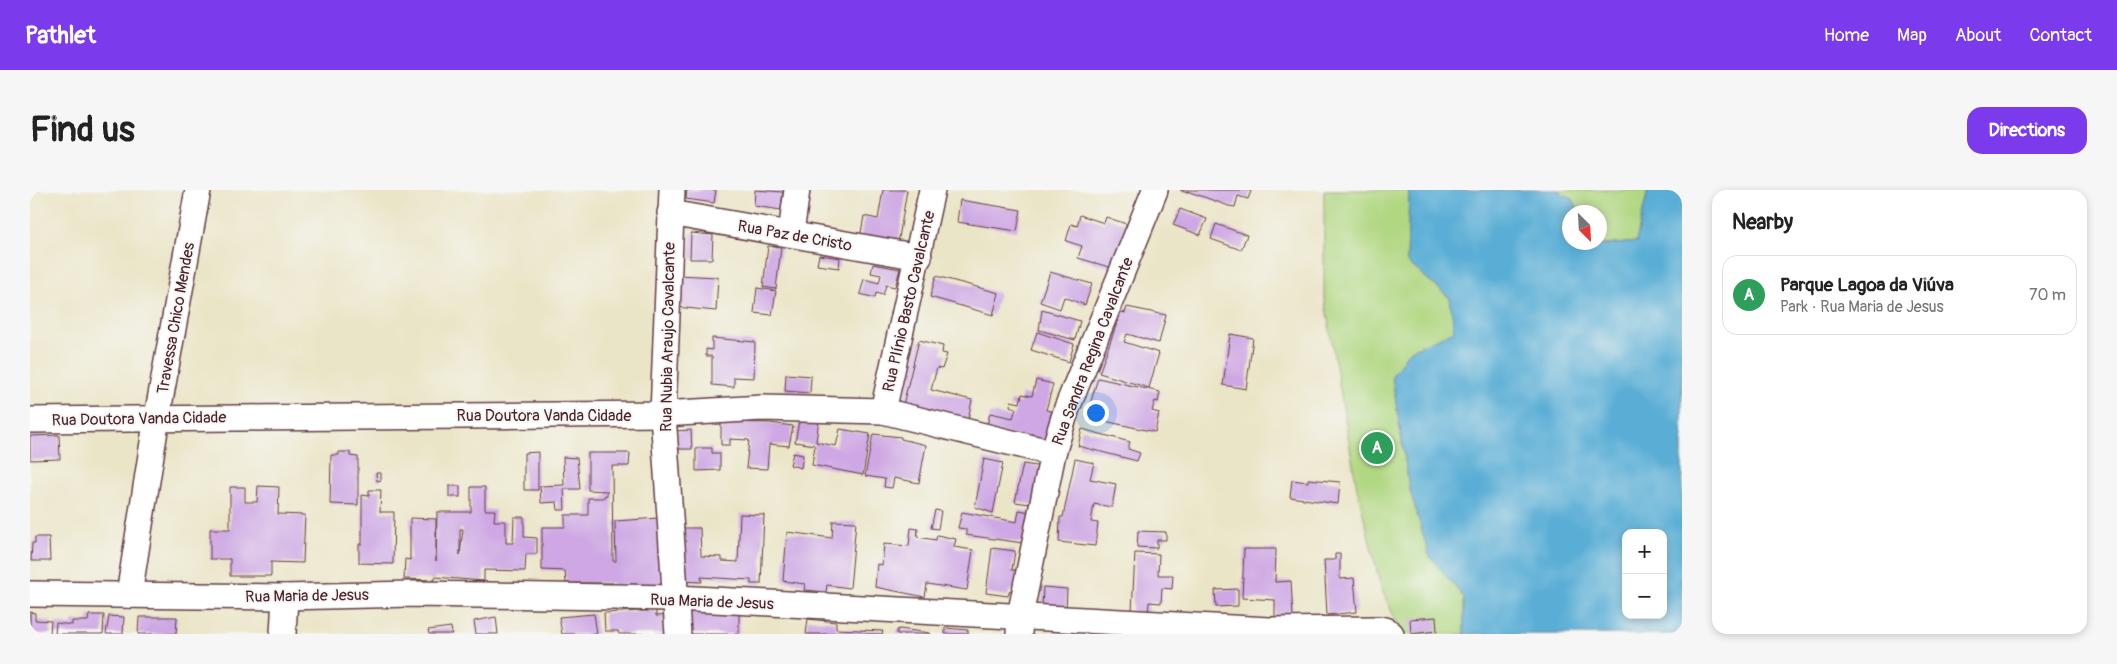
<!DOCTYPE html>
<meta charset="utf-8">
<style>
:root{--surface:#fff;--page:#f6f6f6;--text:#222;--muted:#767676;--line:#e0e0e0;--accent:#7c3aed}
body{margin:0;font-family:Pangolin,sans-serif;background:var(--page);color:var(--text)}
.controls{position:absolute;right:15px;bottom:15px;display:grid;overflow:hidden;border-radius:10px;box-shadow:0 2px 8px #0003}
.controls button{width:45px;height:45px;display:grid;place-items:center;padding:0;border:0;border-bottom:1px solid var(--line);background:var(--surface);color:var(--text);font:25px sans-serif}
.compass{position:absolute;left:1532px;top:15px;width:45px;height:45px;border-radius:50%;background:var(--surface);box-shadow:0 2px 8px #0003;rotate:156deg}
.you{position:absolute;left:1065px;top:222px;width:18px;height:18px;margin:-12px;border:4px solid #fff;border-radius:50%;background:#1a73e8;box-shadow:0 0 0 8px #1a73e833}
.badge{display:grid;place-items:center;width:32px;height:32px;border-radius:50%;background:var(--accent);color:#fff;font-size:16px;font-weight:700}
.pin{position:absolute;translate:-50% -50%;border:2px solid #fff;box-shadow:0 1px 5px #0006}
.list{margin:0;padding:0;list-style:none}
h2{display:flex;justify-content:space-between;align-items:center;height:65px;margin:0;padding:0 20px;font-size:21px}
h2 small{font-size:16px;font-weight:400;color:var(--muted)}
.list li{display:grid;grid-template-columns:32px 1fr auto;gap:15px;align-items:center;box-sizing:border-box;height:80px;margin:0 10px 10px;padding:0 10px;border:1px solid var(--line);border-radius:15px}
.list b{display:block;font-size:19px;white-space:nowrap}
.list p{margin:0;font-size:16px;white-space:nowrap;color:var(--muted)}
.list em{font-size:16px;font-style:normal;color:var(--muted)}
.map{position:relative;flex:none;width:1652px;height:444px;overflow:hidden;border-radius:15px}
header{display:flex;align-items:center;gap:30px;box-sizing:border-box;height:70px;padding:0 25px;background:var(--accent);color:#fff}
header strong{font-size:24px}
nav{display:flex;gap:28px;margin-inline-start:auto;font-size:18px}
.intro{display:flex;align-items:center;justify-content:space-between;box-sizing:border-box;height:120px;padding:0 30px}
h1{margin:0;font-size:35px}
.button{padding:12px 22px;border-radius:15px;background:var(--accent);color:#fff;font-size:18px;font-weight:700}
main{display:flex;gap:30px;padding:0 30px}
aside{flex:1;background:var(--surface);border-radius:15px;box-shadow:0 2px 8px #0003}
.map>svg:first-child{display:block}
.green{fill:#b0d781;stroke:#7d7b56}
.water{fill:#5aaed6;stroke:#526680;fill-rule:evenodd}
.building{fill:#cea7e4;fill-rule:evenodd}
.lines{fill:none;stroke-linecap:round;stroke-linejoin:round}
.minor-casing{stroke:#623d42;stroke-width:28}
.minor{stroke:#fff;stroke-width:25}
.labels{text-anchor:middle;stroke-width:4;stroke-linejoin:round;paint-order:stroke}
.street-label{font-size:16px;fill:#4a1f2b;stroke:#f6f6f2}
</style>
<header>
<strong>Pathlet</strong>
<nav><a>Home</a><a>Map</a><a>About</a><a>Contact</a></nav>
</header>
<div class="intro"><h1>Find us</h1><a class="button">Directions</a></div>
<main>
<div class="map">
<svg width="1652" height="444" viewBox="0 0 1652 444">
<rect width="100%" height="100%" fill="#f6f6f2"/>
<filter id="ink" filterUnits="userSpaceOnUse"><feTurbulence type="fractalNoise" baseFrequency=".02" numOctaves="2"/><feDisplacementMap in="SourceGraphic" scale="10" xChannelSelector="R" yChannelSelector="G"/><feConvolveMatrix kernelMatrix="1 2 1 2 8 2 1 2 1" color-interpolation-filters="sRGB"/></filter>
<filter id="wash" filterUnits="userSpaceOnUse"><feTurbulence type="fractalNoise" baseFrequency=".0096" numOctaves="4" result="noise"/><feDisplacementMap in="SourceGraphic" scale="20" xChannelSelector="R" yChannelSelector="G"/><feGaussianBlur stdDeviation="1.12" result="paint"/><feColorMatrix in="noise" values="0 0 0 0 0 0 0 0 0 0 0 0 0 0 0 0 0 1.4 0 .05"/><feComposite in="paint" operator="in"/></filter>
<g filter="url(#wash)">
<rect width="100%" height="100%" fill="#ebe5c7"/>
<!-- green -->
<g class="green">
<path d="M1294 0H1379L1377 72 1420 108 1425 141 1379 161 1362 186 1379 297 1400 365 1434 408V444H1372L1351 398 1327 298 1294 106Z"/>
<path d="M1526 0H1618L1606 52 1566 56 1564 53 1570 52V22H1549L1543 9Z"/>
</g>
<!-- water -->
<path class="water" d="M1379 0H1526L1543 9 1549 22H1540V52L1564 53 1566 56 1606 52 1618 0H1652V444H1434V408L1399 365 1379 297 1362 186 1379 161 1424 141 1420 108 1377 72ZM1596 343H1633V425H1596Z"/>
<g id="blocks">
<!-- building -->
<g class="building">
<path d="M657 0H686L684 13 656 9Z"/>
<path d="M725 0 753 2 751 20 724 16Z"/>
<path d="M853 0H877L868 54 830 48 834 26 848 29Z"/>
<path d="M1150 0H1218L1221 1 1218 9 1208 6 1205 17 1199 16 1157 1V3Z"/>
<path d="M930 10 991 20 987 41 927 32Z"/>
<path d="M1150 19 1177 29 1170 45 1143 35Z"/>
<path d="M1050 25 1074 33 1076 27 1099 35 1086 79 1048 68 1052 56 1036 51 1041 34 1047 36Z"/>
<path d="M1186 34 1217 45 1211 60 1181 49Z"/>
<path d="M661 43 683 45 682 69H660Z"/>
<path d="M738 56 751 57 746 99 733 97Z"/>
<path d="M789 65 810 68 809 78 787 75Z"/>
<path d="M843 74 870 79 865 97 856 95 853 105 846 103 845 108 830 104 834 89 849 93 851 85 841 83Z"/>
<path d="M1020 82 1062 94 1055 115 1034 107 1030 119 1010 112Z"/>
<path d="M647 85 688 87 686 121 646 117Z"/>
<path d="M906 86 969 103 963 125 900 107Z"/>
<path d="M727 98 746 101 742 125 724 123Z"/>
<path d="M1097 117 1136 125 1129 153 1097 144 1094 152 1129 163 1119 198 1069 183 1091 122 1095 123Z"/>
<path d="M1012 120 1050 131 1045 150 1009 140Z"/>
<path d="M1007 142 1044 154 1039 172 1001 160Z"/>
<path d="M1200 144 1223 148 1216 199 1193 195Z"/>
<path d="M682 148 725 152 724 188 704 187V197L682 195V166H676V159L682 160Z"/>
<path d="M889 150 913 156 912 163 917 164 912 179 907 178 901 200 942 210 938 230 873 215Z"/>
<path d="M756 184 781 186 780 203 755 201Z"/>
<path d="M1068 188 1130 202 1128 212 1125 211 1122 221 1129 223 1125 242 1056 227Z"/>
<path d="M1006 190 1023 194 1016 220 1024 222 1022 255 956 239 960 223 983 228 986 218 980 216 981 211 990 213 992 204 1002 206Z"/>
<path d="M770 226 789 229 786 252 806 256 810 239 840 244 833 285 782 275 785 255 765 252Z"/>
<path d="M691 232 740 233 763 236 759 256 739 254 737 279 716 278 719 250 700 249V255H691Z"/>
<path d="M1052 239 1100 252 1098 259 1110 263 1107 271 1048 256Z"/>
<path d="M661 240 662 259H645L644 241Z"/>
<path d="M843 244 871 247V249L896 255 889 293 864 288 862 298 854 297 855 289 835 286Z"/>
<path d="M29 245 30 269 0 270V246Z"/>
<path d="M666 258H682V263H690V280L666 281Z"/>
<path d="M309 262H320V266L328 267V315L300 314 301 265H309Z"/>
<path d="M508 262V300H494V263Z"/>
<path d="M558 263H600L599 276H582L583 371H586L585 331 629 328 632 396 609 397V394L583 395V393H536L535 381 512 380V337H535V325H558V308H574V306L577 305V301L558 300Z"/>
<path d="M763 263 773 265 771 278 760 275Z"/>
<path d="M533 267 547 268 550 299H534L535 320H528L527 312 511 313 510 296 534 295Z"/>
<path d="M954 269 973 273 963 323 945 317Z"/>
<path d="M1045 269 1064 273 1060 289 1086 294 1082 317 1064 314 1061 332 1068 333 1065 356 1029 352 1030 327H1033Z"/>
<path d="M993 274 1013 277 1007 315 985 312Z"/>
<path d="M346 283H351V290L347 291Z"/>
<path d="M1278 289 1310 292 1308 314 1260 307 1262 290 1278 292Z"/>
<path d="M228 296 249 297 248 324 275 325 273 373 241 372V386H200V369H180V339H200V297H215V312H227Z"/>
<rect x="419" y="296" width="11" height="11"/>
<path d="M441 297H455V320H465L464 331H476V353H483L484 327H494V347L507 348V364H496L495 381 454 380V391L405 387V390L374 389 375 369 380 370V328L406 329V371L407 322H441ZM430 339H433L430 365Z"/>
<path d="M339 300H351L350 322H364L363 374 329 373V354H332V305L339 306Z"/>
<path d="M905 320 911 321 908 339 901 338Z"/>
<path d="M989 320 1005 323 1000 354 936 345V339L928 338 932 322 987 332Z"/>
<path d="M710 324 734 325 731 394H721V390L671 387 672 392 647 391V338H670L671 366 692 367V371L708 372Z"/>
<path d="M803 331 826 332 820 398 797 395 796 402 774 400 775 394 753 391 757 342 802 348Z"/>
<path d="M881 338 888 339 887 347 906 350 907 345 926 349 924 357 943 360 937 400 897 394 895 407 845 397 847 374 852 375 854 354 879 356Z"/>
<path d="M1108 341 1136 342V350H1127V358L1107 357Z"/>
<path d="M5 347H19L20 371H1L2 353H5Z"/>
<path d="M962 358 985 361 982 380 992 382 989 401 980 400 978 406 956 403Z"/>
<path d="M1214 359H1246L1245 392 1261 391 1263 427 1245 429V410L1212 408Z"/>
<path d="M1105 363 1129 364 1128 385H1143L1142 399 1132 398 1131 413 1119 412 1118 425 1102 421Z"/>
<path d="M1305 364H1310V389L1324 388 1327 422 1297 425 1294 370H1305Z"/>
<path d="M1013 397 1037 399 1036 420 1012 418Z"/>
<path d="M1208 399V416L1186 417 1185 400Z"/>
<path d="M709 417V444H659L657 420Z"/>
<path d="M626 420V426L640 425 641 444H589L588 441H575L574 423Z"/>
<path d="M0 422 5 423V430L21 431 20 444H0Z"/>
<path d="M564 424 567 444H532L529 427Z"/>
<path d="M59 425H74L73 444H25L26 433 42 435V431H58Z"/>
<path d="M79 426 94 427 93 444H76Z"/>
<path d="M109 427H147L146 444H108Z"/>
<path d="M466 427 468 444H446L444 431Z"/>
<path d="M1406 427 1407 441 1381 444 1380 429Z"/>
<path d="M778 429 806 432V439L853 441 852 444H776Z"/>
<path d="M421 437 422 444H399L398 440Z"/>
<path d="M915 438 938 440V444H915Z"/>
<path d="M870 439 900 443V444H867V440Z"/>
</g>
</g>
</g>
<g filter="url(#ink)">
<use href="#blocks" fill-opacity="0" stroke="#623d42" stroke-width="1"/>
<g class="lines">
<!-- minor casing -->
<g class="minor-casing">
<g id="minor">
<path d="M642 0 633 224 648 444"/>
<path d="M640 23 889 67"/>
<path d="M761 43 767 0"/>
<path d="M853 221 902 0"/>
<path d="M0 230 633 224 732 218 853 221 1023 263"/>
<path d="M0 404 255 407 382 404 646 408 1239 440 1349 439 1356 440 1361 444"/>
<path d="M99 405 127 227 168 0"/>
<path d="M253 444 255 407"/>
<path d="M989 444 990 426 1023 263 1037 218 1125 0"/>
</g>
</g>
<!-- minor -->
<use href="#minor" class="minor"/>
</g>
</g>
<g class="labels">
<!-- street labels -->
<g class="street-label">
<text transform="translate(765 45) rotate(10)" y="6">Rua Paz de Cristo</text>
<text transform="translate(878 111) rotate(-77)" y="6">Rua Plínio Basto Cavalcante</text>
<text transform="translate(145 128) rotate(-80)" y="6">Travessa Chico Mendes</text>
<text transform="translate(637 147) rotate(-89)" y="6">Rua Nubia Araujo Cavalcante</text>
<text transform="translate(1062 161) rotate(-69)" y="6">Rua Sandra Regina Cavalcante</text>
<text x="514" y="231">Rua Doutora Vanda Cidade</text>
<text transform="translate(109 228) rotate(-1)" y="6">Rua Doutora Vanda Cidade</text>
<text transform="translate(277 405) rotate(-1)" y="6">Rua Maria de Jesus</text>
<text transform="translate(682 411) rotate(2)" y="6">Rua Maria de Jesus</text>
</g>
</g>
</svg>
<div class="controls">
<button>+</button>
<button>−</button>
</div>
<svg class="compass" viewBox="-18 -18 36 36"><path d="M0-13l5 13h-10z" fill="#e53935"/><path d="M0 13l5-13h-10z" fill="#767676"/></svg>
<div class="you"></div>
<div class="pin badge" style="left:1347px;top:258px;background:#2e9e5b">A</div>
</div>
<aside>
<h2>Nearby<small></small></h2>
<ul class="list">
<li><span class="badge" style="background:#2e9e5b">A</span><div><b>Parque Lagoa da Viúva</b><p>Park · Rua Maria de Jesus</p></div><em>70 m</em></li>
</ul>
</aside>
</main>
